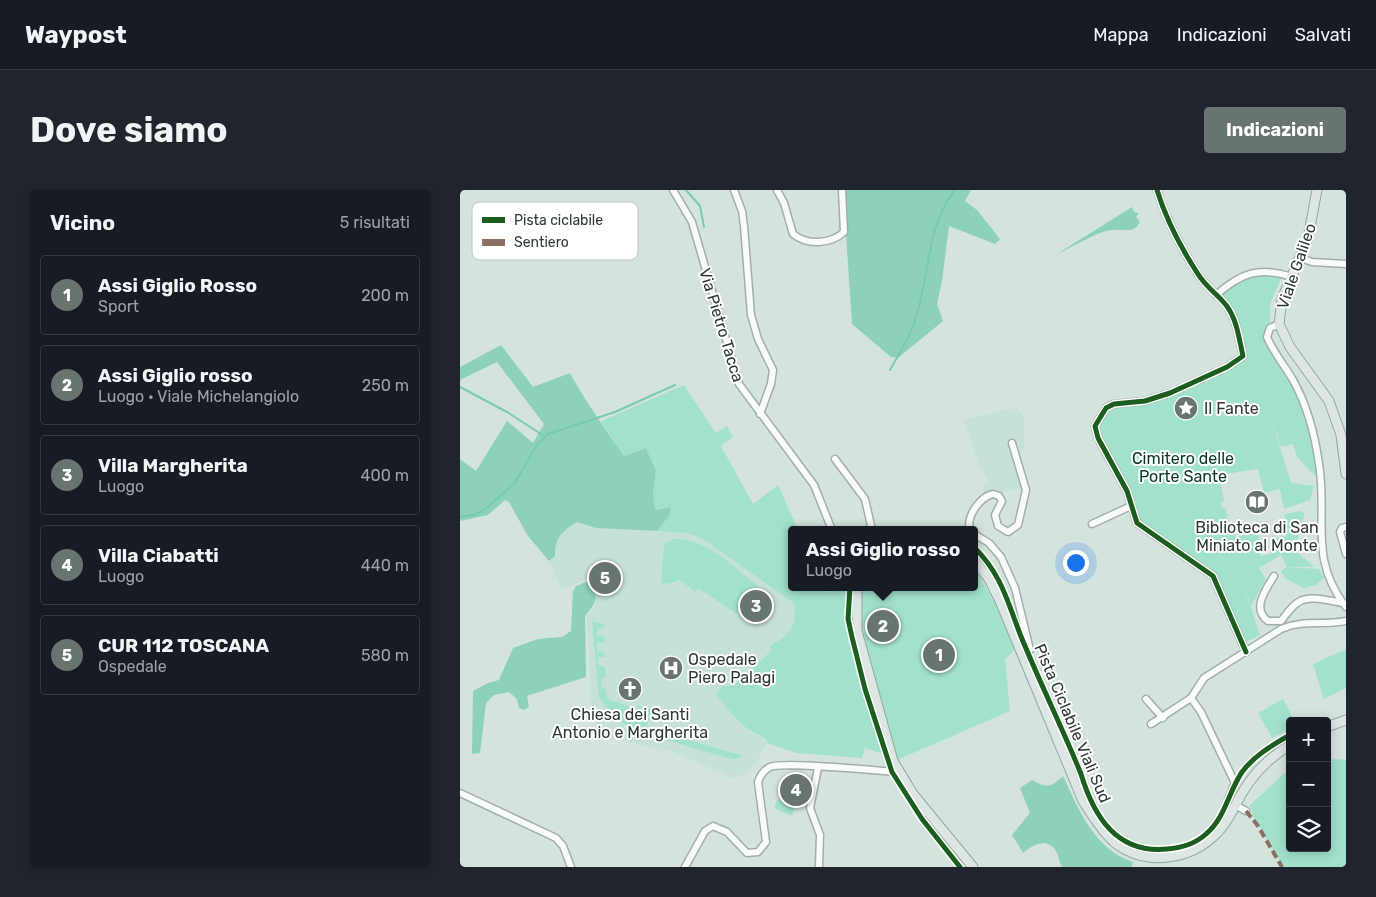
<!DOCTYPE html>
<html lang="it">
<meta charset="utf-8">
<style>
:root{--surface:#171b24;--page:#20242c;--text:#f1f3f6;--muted:#9ea1a6;--line:#363941;--accent:#68756f}
body{margin:0;font-family:Rubik,sans-serif;background:var(--page);color:var(--text)}
.controls{position:absolute;right:15px;bottom:15px;display:grid;overflow:hidden;border-radius:5px;box-shadow:0 2px 12px #0003}
.controls button{width:45px;height:45px;display:grid;place-items:center;padding:0;border:0;border-bottom:1px solid var(--line);background:var(--surface);color:var(--text);font:25px sans-serif}
.you{position:absolute;left:615px;top:372px;width:18px;height:18px;margin:-12px;border:4px solid #fff;border-radius:50%;background:#1a73e8;box-shadow:0 0 0 8px #1a73e833}
.badge{display:grid;place-items:center;width:32px;height:32px;border-radius:50%;background:var(--accent);color:#fff;font-size:16px;font-weight:700}
.pin{position:absolute;translate:-50% -50%;border:2px solid #fff;box-shadow:0 1px 5px #0006}
.popup{position:absolute;left:328px;top:336px;width:190px;height:65px;box-sizing:border-box;display:grid;place-content:center;border-radius:5px;background:var(--surface);filter:drop-shadow(0 1px 4px #0005);font-size:16px;white-space:nowrap;color:var(--muted)}
.popup b{font-size:19px;color:var(--text)}
.popup::after{content:'';position:absolute;left:50%;top:100%;margin-left:-10px;border:10px solid transparent;border-top-color:var(--surface)}
.list{margin:0;padding:0;list-style:none}
h2{display:flex;justify-content:space-between;align-items:center;height:65px;margin:0;padding:0 20px;font-size:21px}
h2 small{font-size:16px;font-weight:400;color:var(--muted)}
.list li{display:grid;grid-template-columns:32px 1fr auto;gap:15px;align-items:center;box-sizing:border-box;height:80px;margin:0 10px 10px;padding:0 10px;border:1px solid var(--line);border-radius:5px}
.list b{display:block;font-size:19px;white-space:nowrap}
.list p{margin:0;font-size:16px;white-space:nowrap;color:var(--muted)}
.list em{font-size:16px;font-style:normal;color:var(--muted)}
.icon{flex:none;width:28px;height:28px;fill:none;stroke:currentColor;stroke-width:2;stroke-linecap:round;stroke-linejoin:round}
.map{position:relative;flex:none;width:886px;height:677px;overflow:hidden;border-radius:5px}
header{display:flex;align-items:center;gap:30px;box-sizing:border-box;height:70px;padding:0 25px;background:var(--surface);border-bottom:1px solid var(--line)}
header strong{font-size:24px}
nav{display:flex;gap:28px;margin-inline-start:auto;font-size:18px}
.intro{display:flex;align-items:center;justify-content:space-between;box-sizing:border-box;height:120px;padding:0 30px}
h1{margin:0;font-size:35px}
.button{padding:12px 22px;border-radius:5px;background:var(--accent);color:#fff;font-size:18px;font-weight:700}
main{display:flex;gap:30px;padding:0 30px}
aside{flex:1;background:var(--surface);border-radius:5px;box-shadow:0 2px 12px #0003}
.map>svg:first-child{display:block}
.built{fill:#c6e2d6}
.green{fill:#a2e2ca}
.forest{fill:#8cd1b8}
.lines{fill:none;stroke-linecap:round;stroke-linejoin:round}
.stream{stroke:#78cbae;stroke-width:2}
.minor-casing{stroke:#a2afa9;stroke-width:9}
.major-casing{stroke:#91a89f;stroke-width:11}
.minor{stroke:#f9fbfa;stroke-width:6}
.major{stroke:#dce6e2;stroke-width:9}
.quiet{stroke:#8d6e63;stroke-width:4;stroke-dasharray:8 4;stroke-linecap:butt}
.cycleway-casing{stroke:#fff;stroke-width:8}
.cycleway{stroke:#1b5e20;stroke-width:5}
.labels{text-anchor:middle;stroke-width:4;stroke-linejoin:round;paint-order:stroke}
.street-label{font-size:16px;fill:#2e3934;stroke:#fff}
.poi-label{font-size:16px;fill:#2e3934;stroke:#fff;text-anchor:start}
.park-label{font-size:16px;fill:#043829;stroke:#fff}
.key{fill:#fff;stroke:#c0c4c2;stroke-width:1}
.key-label{font-size:14px;fill:#2e3934}
</style>
<header>
<strong>Waypost</strong>
<nav><a>Mappa</a><a>Indicazioni</a><a>Salvati</a></nav>
</header>
<div class="intro"><h1>Dove siamo</h1><a class="button">Indicazioni</a></div>
<main>
<aside>
<h2>Vicino<small>5 risultati</small></h2>
<ul class="list">
<li><span class="badge">1</span><div><b>Assi Giglio Rosso</b><p>Sport</p></div><em>200 m</em></li>
<li><span class="badge">2</span><div><b>Assi Giglio rosso</b><p>Luogo · Viale Michelangiolo</p></div><em>250 m</em></li>
<li><span class="badge">3</span><div><b>Villa Margherita</b><p>Luogo</p></div><em>400 m</em></li>
<li><span class="badge">4</span><div><b>Villa Ciabatti</b><p>Luogo</p></div><em>440 m</em></li>
<li><span class="badge">5</span><div><b>CUR 112 TOSCANA</b><p>Ospedale</p></div><em>580 m</em></li>
</ul>
</aside>
<div class="map">
<svg width="886" height="677" viewBox="0 0 886 677">
<rect width="100%" height="100%" fill="#d4e4dd"/>
<!-- built -->
<g class="built">
<path d="M557 218 565 229 564 259 554 267 564 297 526 305 523 303 524 293 529 291 518 273 503 229Z"/>
<path d="M117 332 136 338 227 343 243 349 334 413 336 427 332 439 310 456 312 461 273 496H262L275 525 291 541 308 551 298 570 287 583 275 589 213 562 134 544 137 523 131 513 127 426 136 415 135 390 130 387 102 400 89 371 95 366V352L106 339Z"/>
</g>
<!-- green -->
<g class="green">
<path d="M796 83 822 86 810 114V132L806 145 837 199 855 253 858 289 837 267 833 254 821 257 809 222 831 293 854 296 850 310 824 319 820 299 804 303 798 279 759 285 764 311 761 312 762 318H765L768 326 764 332 769 336 770 341H774L775 347 782 346 781 340 791 338 792 342H798L800 366 811 364 814 348 826 346 825 324 840 321 845 323 834 360 855 377H827L821 365 799 378 806 389 791 416 777 375 800 445 783 453 760 394 753 382 679 332 637 240 642 228 653 217 689 212 783 170 778 137 758 105 763 100Z"/>
<path d="M224 195 256 243 267 236 273 247 261 256 293 314 318 295 338 340H332V397H364L367 403 372 397H379L381 399 390 397 388 429 392 447 424 564 405 558 402 568 336 563 307 553V550C302 546 296 544 290 540 277 532 266 516 256 505L262 496H273L311 461 310 456C329 443 338 438 334 413L243 349 227 343 197 341 209 326 211 317 195 320 193 303 196 281 186 258 164 266 141 231Z"/>
<path d="M214 349C246 347 274 378 298 396L277 424 238 398 235 402 219 389 215 392 201 394 204 354Z"/>
<path d="M826 377 859 379 864 388 856 395 844 398 826 389 821 382Z"/>
<path d="M514 378 538 418 554 460 545 470 550 521 437 570C426 537 393 427 403 397H514Z"/>
<path d="M132 431 144 434V438L137 439V446H143L145 452 137 453V461H143L145 467H138V475L145 477V487L141 490V496L146 500 147 509 176 519 178 515 198 521 189 528 186 545 157 530 139 508Z"/>
<path d="M886 459V498L864 509 853 474Z"/>
<path d="M823 509 835 531H830V538L812 548 798 523Z"/>
<path d="M195 541 281 565 280 568 271 569 193 546Z"/>
<path d="M867 568 886 570V677H823L793 626 790 615 830 578V658H867Z"/>
<path d="M318 609 336 616 332 626 314 618Z"/>
</g>
<!-- forest -->
<g class="forest">
<path d="M383 0H511L505 11 517 20 540 49 535 54 489 36 482 91 477 114 483 131 438 168 431 167 392 134Z"/>
<path d="M672 17 674 22 679 23 676 27 680 32C674 44 663 39 652 40 640 40 609 59 597 64Z"/>
<path d="M41 155 73 197 110 183C126 213 145 238 164 266L186 258 196 281 193 303 195 320 211 317 209 326 197 341 136 338 117 332C101 342 95 348 95 366L89 371 68 346 49 312 45 310 28 325 0 331V269L16 281 47 231 73 253 84 234 37 172 0 190V177Z"/>
<path d="M126 392C141 405 137 412 125 426L126 487 67 506 69 517 64 520 59 518 57 509 49 502 34 505 26 513 20 563 12 564 13 501 28 493 39 490 53 458 78 449 102 447 111 441 113 401 116 396Z"/>
<path d="M603 586C619 620 634 659 673 672L672 677H602C599 672 599 666 596 661 587 647 573 655 563 663L552 645 570 623 560 598 572 590C587 599 591 597 603 586Z"/>
</g>
<g class="lines">
<!-- stream -->
<g class="stream">
<path d="M226 0 240 16 244 37"/>
<path d="M430 180C437 167 446 153 452 139 470 95 464 38 495 0"/>
<path d="M0 197 47 222 84 246"/>
<path d="M0 327 14 325 27 318 55 293 76 256 88 244 155 222 215 195"/>
</g>
<!-- minor casing -->
<g class="minor-casing">
<g id="minor">
<path d="M213 0 232 32 279 194 354 295 372 340"/>
<path d="M274 0 282 21 284 36 291 125 298 149 313 180 311 194 300 224"/>
<path d="M317 0 324 13 333 44C348 56 371 54 384 42L382 0"/>
<path d="M697 0C706 29 721 58 738 84 745 96 757 104 766 115 777 129 779 149 783 166L767 177 710 203 685 211 654 214 646 218 635 236 638 248 667 301 677 333 753 386 786 462"/>
<path d="M841 68 852 72 886 74"/>
<path d="M756 105C781 83 799 76 832 87"/>
<path d="M819 134 810 138 807 147C813 162 825 176 833 190 847 215 855 245 859 274 868 329 848 368 886 417"/>
<path d="M375 269 405 309 412 340"/>
<path d="M632 334 671 316"/>
<path d="M886 337 882 338 880 342 886 364"/>
<path d="M510 340C506 326 520 307 533 304L539 306 542 311 535 325 538 336 548 342 558 335 566 300 552 253"/>
<path d="M514 344 529 353 541 367 555 398 570 460 563 465"/>
<path d="M814 386C806 399 791 419 808 431H821C826 425 830 418 837 413 849 404 869 411 883 413"/>
<path d="M686 509 703 528"/>
<path d="M691 534 731 508"/>
<path d="M358 578 350 618 360 645 359 677"/>
<path d="M0 603 96 648 103 656 111 677"/>
<path d="M775 615 786 621"/>
<path d="M769 625 764 620 775 593 741 522 731 508 744 488 821 439C844 429 862 436 886 431"/>
<path d="M225 677 245 641 253 636 267 642 287 663 298 662 306 652 298 592C300 586 304 580 310 577 322 571 419 581 439 582"/>
</g>
</g>
<!-- major casing -->
<g class="major-casing">
<g id="major">
<path d="M857 0 848 48 822 109 819 134 830 157 869 211 881 245 886 284"/>
<path d="M514 370 529 389 540 411 623 611C632 625 641 640 653 651 684 677 730 671 757 643 769 631 775 614 784 600 795 582 812 566 830 555"/>
<path d="M397 397V441L433 571 453 604 513 677"/>
<path d="M867 537 886 530"/>
</g>
</g>
<!-- minor -->
<use href="#minor" class="minor"/>
<!-- major -->
<use href="#major" class="major"/>
<!-- quiet -->
<path class="quiet" d="M786 621 798 636 822 677"/>
<!-- cycleway casing -->
<g class="cycleway-casing">
<g id="cycleway">
<path d="M697 0C706 29 721 58 738 84 745 96 757 104 766 115 777 129 779 149 783 166L767 177 710 203 685 211 654 214 646 218 635 236 638 248 667 301 677 333 753 386 786 462"/>
<path d="M514 357C541 384 547 410 560 444 579 491 602 537 621 584 634 627 657 664 707 659 721 658 735 654 746 644 765 628 768 603 782 582 794 566 812 555 830 545"/>
<path d="M390 397 388 429 392 447 405 499 432 582 462 629 500 677"/>
</g>
</g>
<!-- cycleway -->
<use href="#cycleway" class="cycleway"/>
</g>
<!-- icons -->
<defs>
<g id="sight-disc" transform="scale(1.25)"><circle r="9.5" fill="#68756f" stroke="#fff"/><path d="M0-6L1.8-2.2L6-1.7L2.9 1.2L3.7 5.4L0 3.3L-3.7 5.4L-2.9 1.2L-6-1.7L-1.8-2.2Z" fill="#fff"/></g>
<g id="library-disc" transform="scale(1.25)"><circle r="9.5" fill="#68756f" stroke="#fff"/><path d="M-6-4Q-3-5.5-.7-3.5V5Q-3 3-6 4ZM6-4Q3-5.5 .7-3.5V5Q3 3 6 4Z" fill="#fff"/></g>
<g id="hospital-disc" transform="scale(1.25)"><circle r="9.5" fill="#68756f" stroke="#fff"/><path d="M-5-5h3v3.5h4V-5h3V5h-3V1.5h-4V5h-3Z" fill="#fff"/></g>
<g id="church-disc" transform="scale(1.25)"><circle r="9.5" fill="#68756f" stroke="#fff"/><path d="M-1.2-6h2.4v3.5h3.3v2.4h-3.3V6h-2.4V-.1h-3.3v-2.4h3.3Z" fill="#fff"/></g>
</defs>
<g fill-rule="evenodd">
<use href="#sight-disc" x="726" y="218"/>
<use href="#library-disc" x="797" y="312"/>
<use href="#hospital-disc" x="211" y="478"/>
<use href="#church-disc" x="170" y="499"/>
</g>
<g class="labels">
<!-- street labels -->
<g class="street-label">
<text transform="translate(836 76) rotate(-71)" y="6">Viale Galileo</text>
<text transform="translate(262 135) rotate(73)" y="6">Via Pietro Tacca</text>
<text transform="translate(613 533) rotate(67)" y="6">Pista Ciclabile Viali Sud</text>
</g>
<!-- poi labels -->
<g class="poi-label">
<text x="744" y="224">Il Fante</text>
<text x="797" y="343" text-anchor="middle">Biblioteca di San<tspan x="797" dy="18">Miniato al Monte</tspan></text>
<text x="228" y="475">Ospedale<tspan x="228" dy="18">Piero Palagi</tspan></text>
<text x="170" y="530" text-anchor="middle">Chiesa dei Santi<tspan x="170" dy="18">Antonio e Margherita</tspan></text>
</g>
<!-- park labels -->
<g class="park-label">
<text x="723" y="274">Cimitero delle<tspan x="723" dy="18">Porte Sante</tspan></text>
</g>
</g>
<!-- legend -->
<rect x="12" y="12" width="166" height="58" rx="8" class="key"/>
<rect x="22" y="27" width="23" height="6" fill="#1b5e20"/>
<rect x="22" y="49" width="23" height="7" fill="#8d6e63"/>
<g class="key-label">
<text x="54" y="35">Pista ciclabile</text>
<text x="54" y="57">Sentiero</text>
</g>
</svg>
<div class="controls">
<button>+</button>
<button>−</button>
<button><svg class="icon" aria-label="layers" viewBox="0 0 24 24"><path d="M12 4l9 5-9 5-9-5zM3 14l9 5 9-5"/></svg></button>
</div>
<div class="you"></div>
<div class="pin badge" style="left:479px;top:465px">1</div>
<div class="pin badge" style="left:423px;top:436px">2</div>
<div class="popup"><b>Assi Giglio rosso</b>Luogo</div>
<div class="pin badge" style="left:296px;top:416px">3</div>
<div class="pin badge" style="left:336px;top:600px">4</div>
<div class="pin badge" style="left:145px;top:388px">5</div>
</div>
</main>
